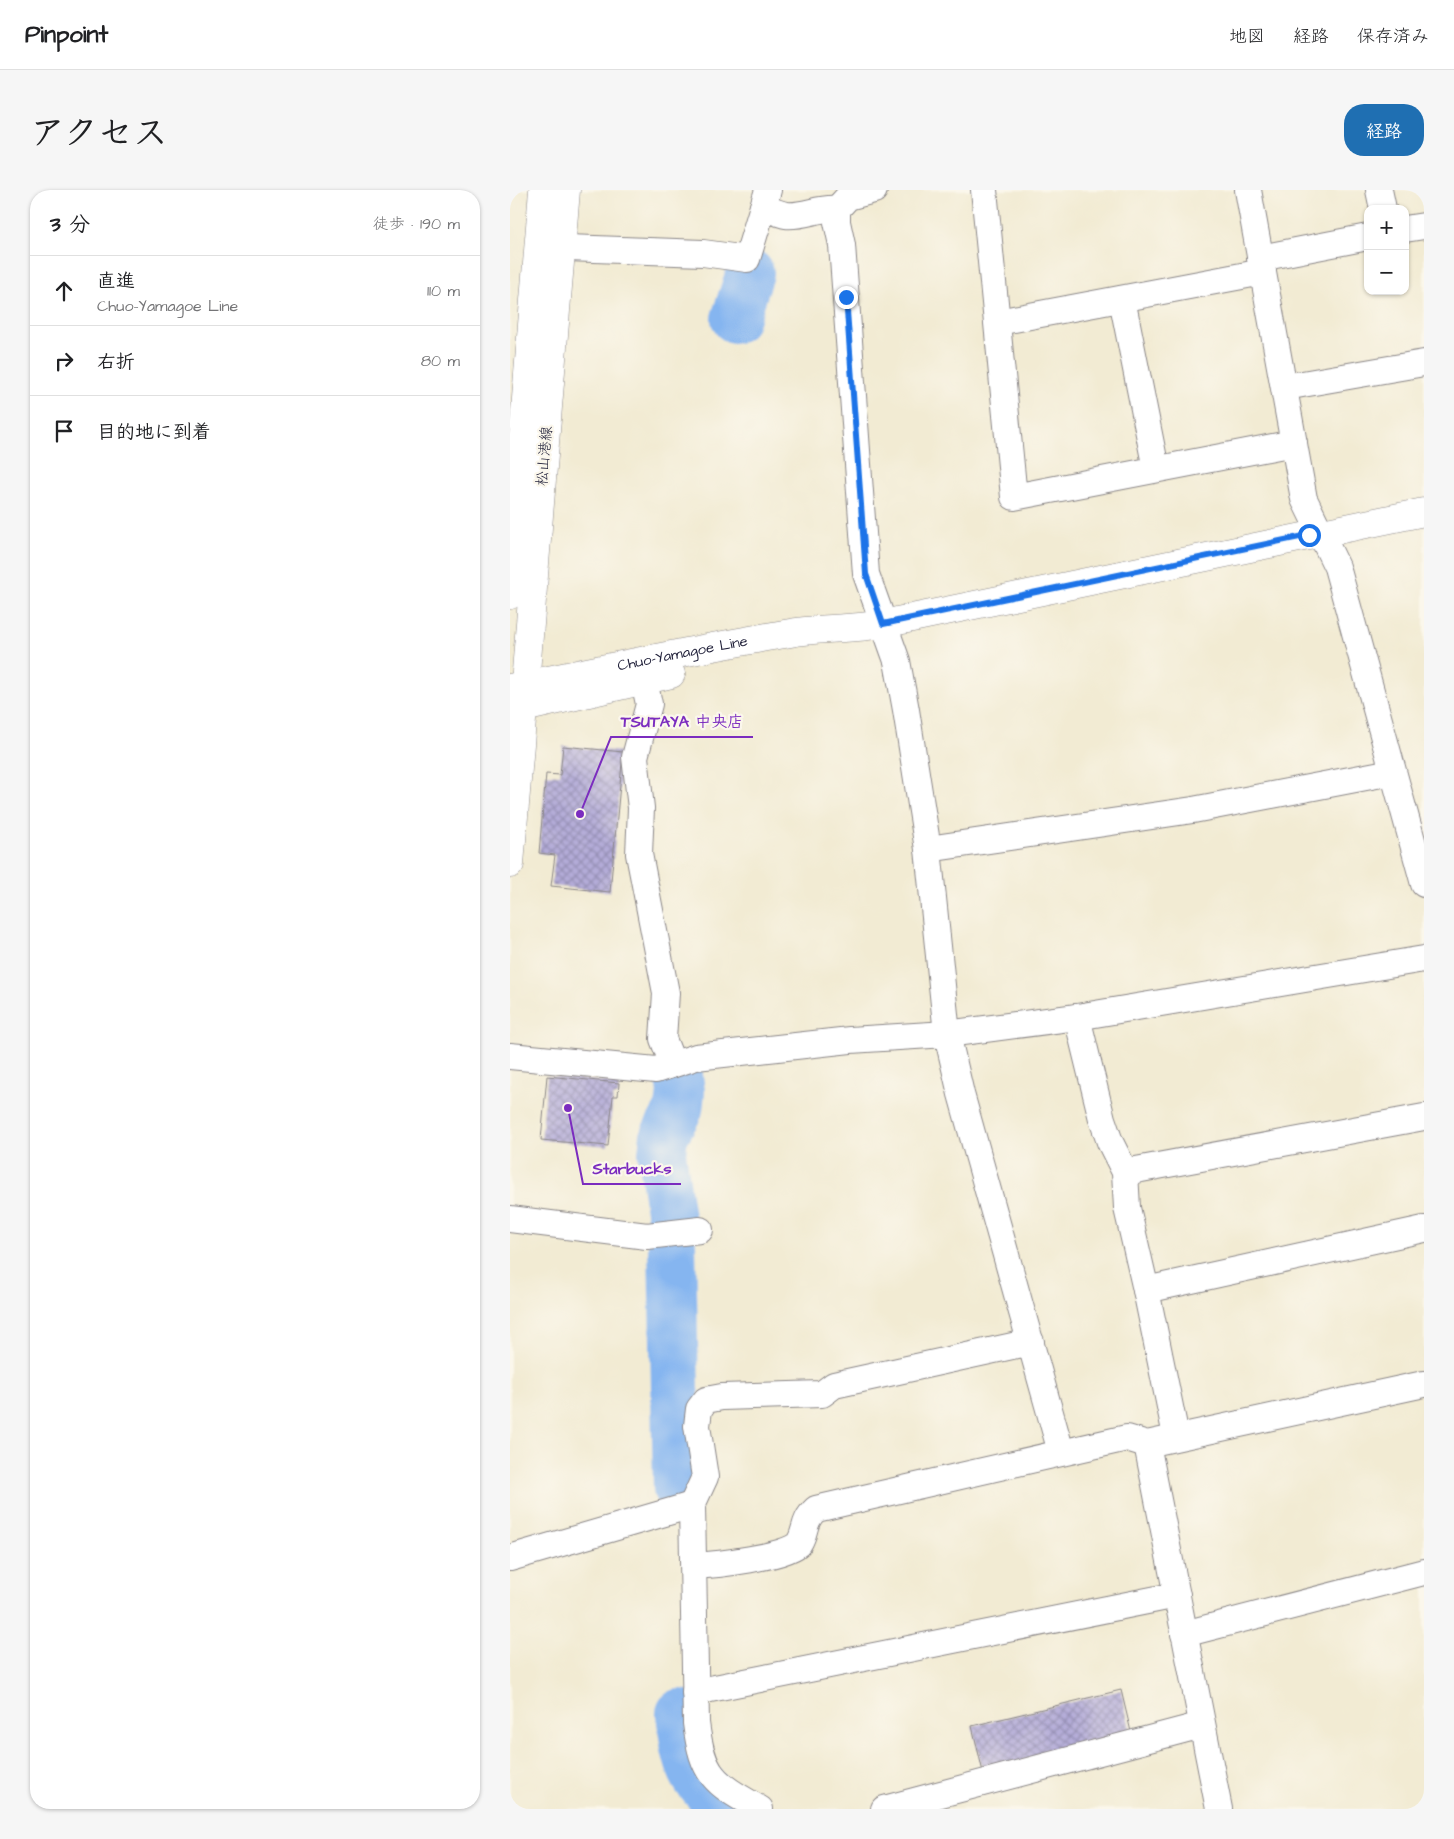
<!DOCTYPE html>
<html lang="ja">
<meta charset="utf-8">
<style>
:root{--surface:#fff;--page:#f6f6f6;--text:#202124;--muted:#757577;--line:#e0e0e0;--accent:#1f6fb2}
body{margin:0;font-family:"Architects Daughter","Klee One",sans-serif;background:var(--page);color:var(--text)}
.controls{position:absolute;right:15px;top:15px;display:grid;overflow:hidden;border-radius:10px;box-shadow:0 1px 4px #0004}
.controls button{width:45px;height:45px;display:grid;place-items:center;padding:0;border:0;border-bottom:1px solid var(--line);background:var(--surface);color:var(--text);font:25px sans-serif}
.stop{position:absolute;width:15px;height:15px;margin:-11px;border:4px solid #1a73e8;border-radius:50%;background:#fff}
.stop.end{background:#1a73e8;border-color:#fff;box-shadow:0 1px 5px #0008}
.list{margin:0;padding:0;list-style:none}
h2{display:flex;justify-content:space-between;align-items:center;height:65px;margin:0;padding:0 20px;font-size:21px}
h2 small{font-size:16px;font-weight:400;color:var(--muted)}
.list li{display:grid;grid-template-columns:32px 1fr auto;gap:15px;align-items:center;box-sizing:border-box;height:70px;padding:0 20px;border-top:1px solid var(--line)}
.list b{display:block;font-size:19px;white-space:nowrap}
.list p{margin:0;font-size:16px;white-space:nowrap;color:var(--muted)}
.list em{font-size:16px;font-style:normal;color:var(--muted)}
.icon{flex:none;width:28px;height:28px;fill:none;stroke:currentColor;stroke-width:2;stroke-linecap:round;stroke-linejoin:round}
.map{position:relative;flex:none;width:914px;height:1619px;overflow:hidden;border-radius:20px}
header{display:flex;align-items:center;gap:30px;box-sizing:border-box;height:70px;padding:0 25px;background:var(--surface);border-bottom:1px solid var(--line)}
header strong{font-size:24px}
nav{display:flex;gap:28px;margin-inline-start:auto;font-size:18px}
.intro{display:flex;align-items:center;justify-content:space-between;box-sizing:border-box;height:120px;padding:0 30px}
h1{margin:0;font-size:35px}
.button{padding:12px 22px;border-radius:20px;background:var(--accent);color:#fff;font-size:18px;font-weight:700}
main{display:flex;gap:30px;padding:0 30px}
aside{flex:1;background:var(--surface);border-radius:20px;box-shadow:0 1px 4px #0004}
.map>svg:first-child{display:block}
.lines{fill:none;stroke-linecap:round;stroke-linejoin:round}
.river{stroke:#85b5f0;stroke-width:48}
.building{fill:url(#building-cross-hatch)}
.minor-casing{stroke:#8a8687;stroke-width:28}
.tertiary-casing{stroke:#8a8687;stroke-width:29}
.secondary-casing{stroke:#8a8687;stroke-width:29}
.primary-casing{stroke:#8a8687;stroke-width:29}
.minor{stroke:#fff;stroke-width:26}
.tertiary{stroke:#fff;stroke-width:28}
.secondary{stroke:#fff;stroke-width:28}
.primary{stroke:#fff;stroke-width:28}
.route{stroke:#1a73e8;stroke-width:6}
.labels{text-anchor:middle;stroke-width:4.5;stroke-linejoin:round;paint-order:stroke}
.street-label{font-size:15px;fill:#22223b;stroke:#fbf7ec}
.leader{fill:none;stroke:#7b2cbf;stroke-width:2}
.callout-dot{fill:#7b2cbf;stroke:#fbf7ec;stroke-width:2}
.callout-label{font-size:16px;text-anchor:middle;font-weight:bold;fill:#7b2cbf;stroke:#fbf7ec;stroke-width:4.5;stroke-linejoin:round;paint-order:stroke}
</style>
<header>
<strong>Pinpoint</strong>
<nav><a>地図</a><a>経路</a><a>保存済み</a></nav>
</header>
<div class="intro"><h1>アクセス</h1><a class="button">経路</a></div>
<main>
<aside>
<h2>3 分<small>徒歩 · 190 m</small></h2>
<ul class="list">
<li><svg class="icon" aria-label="ahead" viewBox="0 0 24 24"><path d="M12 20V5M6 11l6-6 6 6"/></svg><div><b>直進</b><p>Chuo-Yamagoe Line</p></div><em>110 m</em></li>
<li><svg class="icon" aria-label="right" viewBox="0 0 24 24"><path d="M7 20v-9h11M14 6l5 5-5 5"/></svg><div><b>右折</b></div><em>80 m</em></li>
<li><svg class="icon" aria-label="arrive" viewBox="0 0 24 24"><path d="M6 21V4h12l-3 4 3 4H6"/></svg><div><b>目的地に到着</b></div></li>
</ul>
</aside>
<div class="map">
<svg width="914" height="1619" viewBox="0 0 914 1619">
<defs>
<pattern id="building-cross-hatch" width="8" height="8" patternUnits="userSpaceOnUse" patternTransform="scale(1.25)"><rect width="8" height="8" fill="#b4acd8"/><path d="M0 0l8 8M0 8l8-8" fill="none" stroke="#928cb0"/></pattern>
</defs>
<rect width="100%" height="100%" fill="#fbf7ec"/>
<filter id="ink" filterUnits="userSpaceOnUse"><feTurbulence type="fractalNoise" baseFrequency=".02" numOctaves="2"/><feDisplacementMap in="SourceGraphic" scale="10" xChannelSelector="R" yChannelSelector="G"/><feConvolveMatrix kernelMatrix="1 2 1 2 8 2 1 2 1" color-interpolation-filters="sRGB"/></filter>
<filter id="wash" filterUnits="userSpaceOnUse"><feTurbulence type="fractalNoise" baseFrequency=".0096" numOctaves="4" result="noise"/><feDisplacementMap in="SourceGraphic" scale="20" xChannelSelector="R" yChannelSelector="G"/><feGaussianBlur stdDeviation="1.12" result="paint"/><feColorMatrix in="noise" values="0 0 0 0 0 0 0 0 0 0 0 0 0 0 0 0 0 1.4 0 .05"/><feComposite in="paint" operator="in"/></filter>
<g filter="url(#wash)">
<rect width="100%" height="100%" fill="#f2ebd3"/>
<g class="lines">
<!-- river -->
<g class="river">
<path d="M225 129 240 83"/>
<path d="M161 1029 152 963 154 946 169 919 171 902 169 886"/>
<path d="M162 1055 167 1299"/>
<path d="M170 1523C176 1569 177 1594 221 1619"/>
</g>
</g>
<g id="blocks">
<!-- building -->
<g class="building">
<path d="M53 556 113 562 100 702 41 696 45 665 29 663 36 584 50 585Z"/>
<path d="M37 886 109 893 108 906H103L98 956 31 950Z"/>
<path d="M611 1500 622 1546 473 1582 462 1536Z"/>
</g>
</g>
</g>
<g filter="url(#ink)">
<use href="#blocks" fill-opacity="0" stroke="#8a8687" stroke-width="1"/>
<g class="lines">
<!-- minor casing -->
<g class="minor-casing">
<g id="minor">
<path d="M364 0 338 7 327 19V32L332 55 356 384 387 471 396 520 418 659 437 844 451 904 551 1262"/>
<path d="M474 0 504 307 784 253"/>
<path d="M738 0 794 309 827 377 914 694"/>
<path d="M869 0 873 19"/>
<path d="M253 17C260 19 268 24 276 25 293 27 309 17 327 19"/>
<path d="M895 39 914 36"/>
<path d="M30 57 193 63 237 69 258 0"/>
<path d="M750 68 858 47"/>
<path d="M612 109 646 279"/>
<path d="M488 132 753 82"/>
<path d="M775 197 914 173"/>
<path d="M130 472 139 514 125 567 131 618 129 664 156 803 153 849 163 874"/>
<path d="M418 659 683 620 882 582"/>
<path d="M567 827 592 929 600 952 615 982 617 1018 636 1100 666 1246"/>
<path d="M0 866 146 880 186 867 340 850 437 844 567 827 914 769"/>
<path d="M615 982 914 927"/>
<path d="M0 1029 137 1046 190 1040"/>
<path d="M636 1100 914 1039"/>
<path d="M637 1254 709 1619"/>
<path d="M0 1368 182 1315"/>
<path d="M184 1376C202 1375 279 1367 289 1353 297 1340 292 1332 306 1319L617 1248 637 1254 914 1194"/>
<path d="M674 1444 914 1382"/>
<path d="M185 1502 667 1405"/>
<path d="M250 1619C205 1593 193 1588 186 1533L182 1315 195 1287 187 1236 189 1219 196 1210 212 1207 312 1204 324 1195 521 1152"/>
<path d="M374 1619 692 1535"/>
</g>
</g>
<!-- tertiary casing -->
<g class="tertiary-casing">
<g id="tertiary">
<path id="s1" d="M0 498C95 478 190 458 286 442 315 438 344 439 373 434L914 322"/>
<path d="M13 518 161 484"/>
</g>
</g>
<!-- secondary casing -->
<g class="secondary-casing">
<path id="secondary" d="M0 674 13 518"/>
</g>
<!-- primary casing -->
<g class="primary-casing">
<g id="primary">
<path d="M0 405 33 0"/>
<path d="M0 522 13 518 56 0"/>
</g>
</g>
<!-- minor -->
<use href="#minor" class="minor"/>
<!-- tertiary -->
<use href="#tertiary" class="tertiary"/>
<!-- secondary -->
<use href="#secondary" class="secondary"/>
<!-- primary -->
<use href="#primary" class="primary"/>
</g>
</g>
<g class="lines" filter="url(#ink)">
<!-- route -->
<path class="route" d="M336 107 356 384 373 434 799 345"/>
</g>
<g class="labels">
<!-- street labels -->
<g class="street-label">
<text transform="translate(34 266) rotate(-85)" y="5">松山港線</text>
<text dy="5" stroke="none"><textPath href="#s1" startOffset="176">Chuo-Yamagoe Line</textPath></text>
</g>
</g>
<!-- callouts -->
<path class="leader" d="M70 624L101 547H243M58 918L73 994H171"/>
<g class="callout-dot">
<circle cx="70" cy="624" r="5"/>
<circle cx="58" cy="918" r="5"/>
</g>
<g class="callout-label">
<text x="172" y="537">TSUTAYA 中央店</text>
<text x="122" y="984">Starbucks</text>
</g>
</svg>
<div class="controls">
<button>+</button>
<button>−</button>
</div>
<div class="stop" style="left:799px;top:345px"></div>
<div class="stop end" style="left:336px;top:107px"></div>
</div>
</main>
